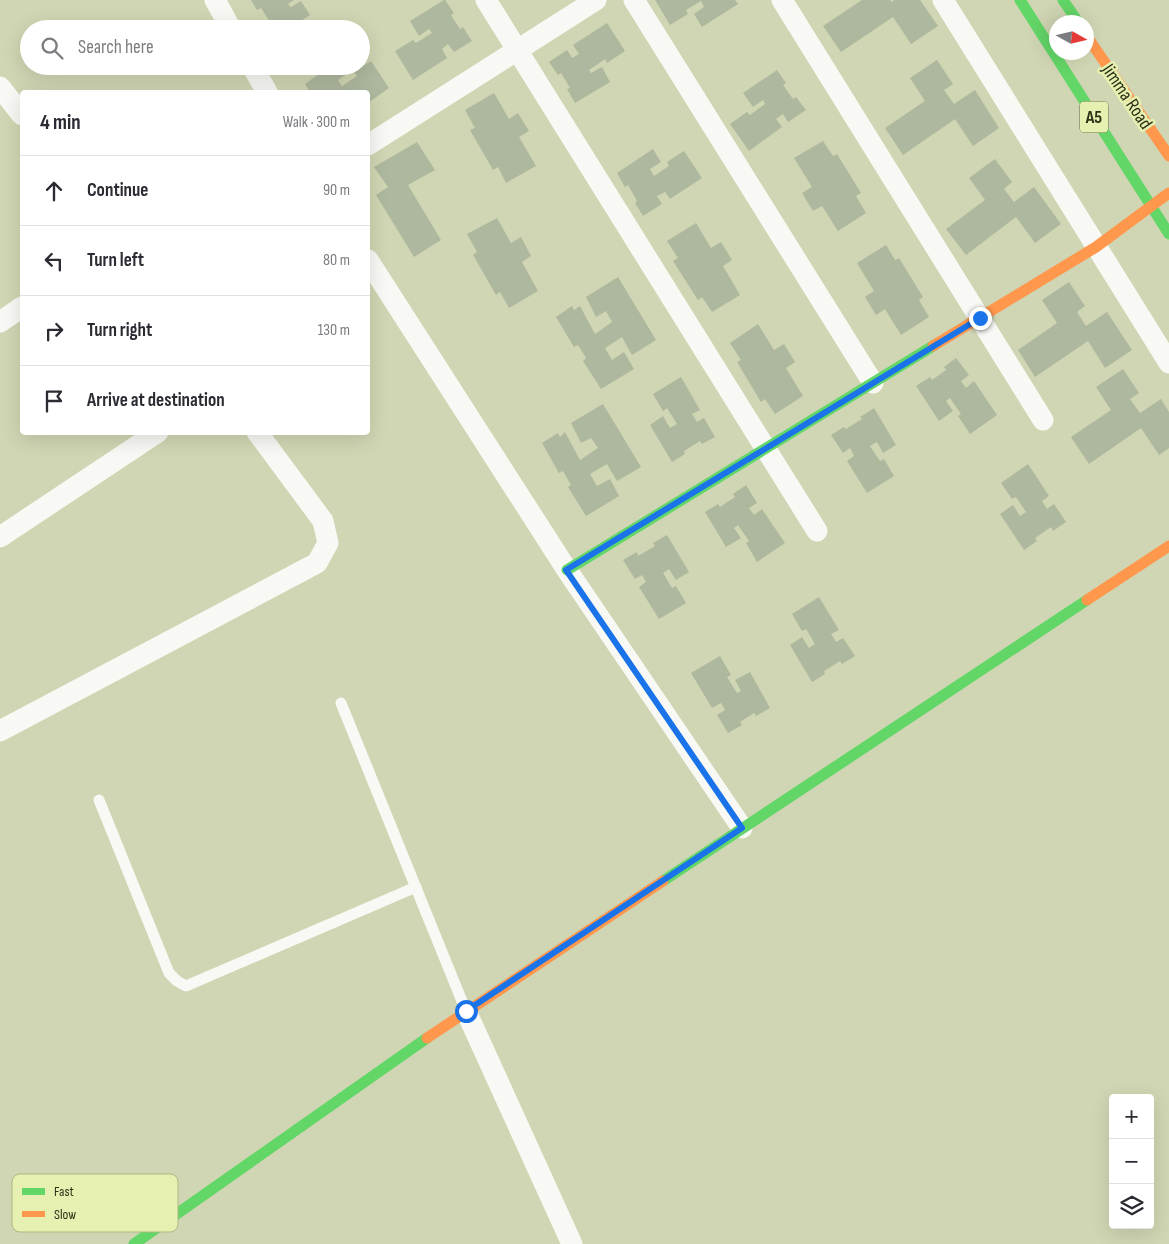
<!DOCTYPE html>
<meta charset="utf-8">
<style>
:root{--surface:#fff;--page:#f7f7f7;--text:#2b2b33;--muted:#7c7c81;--line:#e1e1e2}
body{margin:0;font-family:"Sofia Sans Condensed",sans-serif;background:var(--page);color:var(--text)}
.controls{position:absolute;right:15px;bottom:15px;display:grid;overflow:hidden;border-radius:5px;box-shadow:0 5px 20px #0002}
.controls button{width:45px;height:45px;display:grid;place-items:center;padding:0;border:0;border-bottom:1px solid var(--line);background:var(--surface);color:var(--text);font:25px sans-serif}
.compass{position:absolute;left:1049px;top:15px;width:45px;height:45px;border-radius:50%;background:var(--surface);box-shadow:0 5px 20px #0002;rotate:98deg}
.stop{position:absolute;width:15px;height:15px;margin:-11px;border:4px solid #1a73e8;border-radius:50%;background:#fff}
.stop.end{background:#1a73e8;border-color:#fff;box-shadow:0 1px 5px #0008}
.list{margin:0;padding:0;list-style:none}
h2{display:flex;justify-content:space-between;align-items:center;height:65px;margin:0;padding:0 20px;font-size:21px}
h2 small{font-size:16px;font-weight:400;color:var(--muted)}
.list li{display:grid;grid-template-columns:32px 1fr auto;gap:15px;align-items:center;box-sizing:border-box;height:70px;padding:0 20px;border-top:1px solid var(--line)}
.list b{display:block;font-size:19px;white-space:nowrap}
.list em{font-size:16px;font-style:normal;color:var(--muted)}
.icon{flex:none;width:28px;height:28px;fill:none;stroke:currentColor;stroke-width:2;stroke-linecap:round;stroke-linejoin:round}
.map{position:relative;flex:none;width:1169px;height:1244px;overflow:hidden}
.search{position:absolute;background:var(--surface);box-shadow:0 5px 20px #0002;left:20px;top:20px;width:350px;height:55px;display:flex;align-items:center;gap:12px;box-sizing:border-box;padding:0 18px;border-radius:28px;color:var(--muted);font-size:19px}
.panel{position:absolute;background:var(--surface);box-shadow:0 5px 20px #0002;left:20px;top:90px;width:350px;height:345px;border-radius:5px}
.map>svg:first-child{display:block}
.building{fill:#aeb89e}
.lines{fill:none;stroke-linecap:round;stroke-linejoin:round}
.lane{stroke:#f8f9f4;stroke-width:11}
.street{stroke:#f8f9f4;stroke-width:21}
.fast{stroke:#63d668;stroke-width:11}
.slow{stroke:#ff974d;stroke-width:11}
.route{stroke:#1a73e8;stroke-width:6}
.labels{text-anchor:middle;stroke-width:5;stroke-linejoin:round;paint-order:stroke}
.shield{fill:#e6f1b1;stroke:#656b46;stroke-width:1}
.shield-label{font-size:18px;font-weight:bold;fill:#2e3118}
.street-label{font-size:19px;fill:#2e3118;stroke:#e6f1b1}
.key{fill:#e6f1b1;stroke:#afb783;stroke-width:1}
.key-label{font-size:14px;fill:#2e3118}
</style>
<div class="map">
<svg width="1169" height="1244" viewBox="0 0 1169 1244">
<rect width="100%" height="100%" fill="#d0d6b3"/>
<!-- building -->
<g class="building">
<path d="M251 0H294L288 4 291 7 301 1 310 15 289 29H270L267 24 270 22 261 8 257 10Z"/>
<path d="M444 0H445L454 13 451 15 460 29 463 27 472 41 454 52 448 44 442 49 447 58 413 80 395 51 413 40 416 43 432 33 429 29 419 36 410 21Z"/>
<path d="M655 0H735L738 4 702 27 694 14 704 7 701 1 686 10 688 14 670 25Z"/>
<path d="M862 0H890L892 2 894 0H920L938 26 911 44 893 17 841 52 823 26Z"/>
<path d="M607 23 625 51 607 63 605 59 589 70 591 73 602 67 610 82 575 103 567 89 570 88 561 73 558 75 549 62 567 50 572 58 579 54 573 45Z"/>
<path d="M937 60 953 84 944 90 954 104 975 90 999 128 973 146 955 119 903 155 885 128 925 101 910 78Z"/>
<path d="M371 61 389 88 368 103V92H310L305 84 330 66H344L348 73 338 80 342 86 357 76 354 72Z"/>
<path d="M777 70 786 83 783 85 793 99 796 97 806 110 788 122 783 114 776 119 782 127 749 151 730 124 747 112 750 115 765 104 763 100 753 107 743 93Z"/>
<path d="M494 93 509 119 518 113 529 131 519 137 536 166 506 183 498 167 493 170 470 130 475 128 465 110Z"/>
<path d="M823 141 833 156 837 154 861 193 856 196 866 213 838 231 822 206 813 211 802 193 812 187 794 158Z"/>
<path d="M417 142 435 170 408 185 441 240 414 257 376 195 388 187 374 167Z"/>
<path d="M653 149 661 162 650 169 654 176 669 166 667 162 684 151 702 178 670 199 665 192 657 196 662 204 643 216 635 203 637 201 628 185 625 187 617 173Z"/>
<path d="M995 159 1012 182 1004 189 1014 202 1034 187 1061 224 1035 243 1016 217 966 255 946 229 985 200 969 178Z"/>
<path d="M497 218 511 243 521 237 531 256 522 262 538 291 509 308 500 292 496 295 473 255 477 252 467 234Z"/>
<path d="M696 223 711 248 721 242 732 260 723 266 740 295 712 312 702 297 698 300 673 261 678 258 667 241Z"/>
<path d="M886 245 895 260 899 258 923 297 919 300 929 317 901 335 885 309 876 315 865 297 874 291 857 263Z"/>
<path d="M618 277 656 340 632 355 622 337 605 348 612 360 624 352 634 369 601 389 583 361 586 358 578 345 574 347 556 317 572 306 574 310 580 306 595 334 612 322 606 311 596 317 586 297Z"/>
<path d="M1069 282 1085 306 1077 312 1086 326 1107 312 1132 350 1105 368 1088 341 1035 377 1018 350 1057 323 1042 300Z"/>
<path d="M758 324 774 350 784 344 795 362 786 368 803 396 775 414 765 399 761 402 737 362 741 360 730 343Z"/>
<path d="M956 358 969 375 961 381 966 388 974 381 997 415 970 434 958 416 961 414 950 398 946 401 953 411 939 421 916 386 930 377 932 380 946 370 944 367Z"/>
<path d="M1123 369 1139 393 1130 399 1140 413 1161 399 1169 412V448L1159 455 1141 428 1089 464 1071 437 1111 410 1096 387Z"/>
<path d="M681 377 700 410 692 414 697 422 704 418 715 437 702 444 700 441 684 451 685 454 672 462 650 425 663 416 670 428 677 424 667 408 663 411 653 394Z"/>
<path d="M603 404 641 467 617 481 607 464 590 474 597 486 610 479 619 496 586 516 568 487 571 485 563 471 559 473 542 443 558 433 560 437 565 432 580 460 598 448 591 438 581 443 571 423Z"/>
<path d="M874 408 896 445 883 453 877 442 870 446 880 461 884 459 894 476 867 493 847 461 854 456 850 448 843 453 831 435 844 427 846 429 862 419 860 417Z"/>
<path d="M1028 464 1049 496 1042 501 1047 509 1054 504 1066 522 1053 531 1051 527 1035 538 1037 541 1024 550 1000 514 1013 505 1020 516 1026 512 1016 497 1012 499 1001 483Z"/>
<path d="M746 485 757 503 749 508 754 515 762 509 785 543 757 562 746 543 749 541 738 525 734 528 741 538 726 547 705 512 718 504 720 507 735 497 733 494Z"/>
<path d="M667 535 689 572 676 580 669 569 663 573 672 588 676 586 686 603 659 619 639 587 646 582 642 575 635 579 623 560 637 552 638 556 655 546 653 543Z"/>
<path d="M819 597 839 630 831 634 836 642 843 638 855 656 842 664 840 661 824 671 825 674 812 682 790 645 802 637 809 648 815 644 806 629 802 631 792 614Z"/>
<path d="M720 656 731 675 727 677 737 693 741 691 735 680 750 672 770 708 756 716 754 713 740 722 742 725 728 733 717 715 725 710 721 703 712 708 691 673Z"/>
</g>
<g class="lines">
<!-- lane -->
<g class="lane">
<path d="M341 703 466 1011"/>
<path d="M99 800 169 973 177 981 186 986 416 887"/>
</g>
<!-- street -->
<g class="street">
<path d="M215 0 231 29"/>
<path d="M486 0 817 531"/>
<path d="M634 0 873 383"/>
<path d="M782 0 1043 420"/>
<path d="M943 0 1169 363"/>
<path d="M252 66 267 92"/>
<path d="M0 87 22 115"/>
<path d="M368 145 596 0"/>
<path d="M368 260 567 570 742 828"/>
<path d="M0 322 22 307"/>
<path d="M0 537 158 432"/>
<path d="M0 731 317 563 328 543 323 521 257 432"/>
<path d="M466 1011 572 1244"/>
</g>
<!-- fast -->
<g class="fast">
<path d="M1020 0 1169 234"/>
<path d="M1063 0 1078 22"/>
<path d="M567 570 933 346"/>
<path d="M663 881 1087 600"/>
<path d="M134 1244 427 1038"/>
</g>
<!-- slow -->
<g class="slow">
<path d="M1086 35 1169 156"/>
<path d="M933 346 1096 247 1169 193"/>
<path d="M1087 600 1169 546"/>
<path d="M427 1038 663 881"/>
</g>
</g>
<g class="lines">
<!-- route -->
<path class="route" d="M466 1011 742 828 566 570 980 318"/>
</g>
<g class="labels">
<!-- shield labels -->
<rect class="shield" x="1080" y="101.5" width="28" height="31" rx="4"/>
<g class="shield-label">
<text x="1094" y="123">A5</text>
</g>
<!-- street labels -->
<g class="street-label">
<text transform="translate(1128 96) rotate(56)" y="7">Jimma Road</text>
</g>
</g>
<!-- legend -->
<rect x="12" y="1174" width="166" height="58" rx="8" class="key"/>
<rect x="22" y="1188" width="23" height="7" fill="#63d668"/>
<rect x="22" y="1211" width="23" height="6" fill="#ff974d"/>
<g class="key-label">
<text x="54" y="1196">Fast</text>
<text x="54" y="1219">Slow</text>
</g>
</svg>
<div class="controls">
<button>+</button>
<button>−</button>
<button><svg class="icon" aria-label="layers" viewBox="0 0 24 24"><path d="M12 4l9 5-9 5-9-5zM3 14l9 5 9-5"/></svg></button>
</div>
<svg class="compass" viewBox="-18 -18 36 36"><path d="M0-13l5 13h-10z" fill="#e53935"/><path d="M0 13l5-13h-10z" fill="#7c7c81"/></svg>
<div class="stop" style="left:466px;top:1011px"></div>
<div class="stop end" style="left:980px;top:318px"></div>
<div class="search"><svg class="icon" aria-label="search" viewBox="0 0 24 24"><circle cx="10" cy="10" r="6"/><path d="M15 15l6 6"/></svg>Search here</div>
<section class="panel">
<h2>4 min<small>Walk · 300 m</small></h2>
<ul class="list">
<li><svg class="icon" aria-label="ahead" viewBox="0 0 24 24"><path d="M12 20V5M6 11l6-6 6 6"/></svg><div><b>Continue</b></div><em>90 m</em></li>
<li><svg class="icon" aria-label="left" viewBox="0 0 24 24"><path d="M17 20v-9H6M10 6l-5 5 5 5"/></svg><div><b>Turn left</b></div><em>80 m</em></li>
<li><svg class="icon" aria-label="right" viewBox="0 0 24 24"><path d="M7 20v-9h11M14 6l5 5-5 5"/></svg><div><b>Turn right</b></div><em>130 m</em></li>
<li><svg class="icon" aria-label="arrive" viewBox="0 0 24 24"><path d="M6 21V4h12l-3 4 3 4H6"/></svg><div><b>Arrive at destination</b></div></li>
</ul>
</section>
</div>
